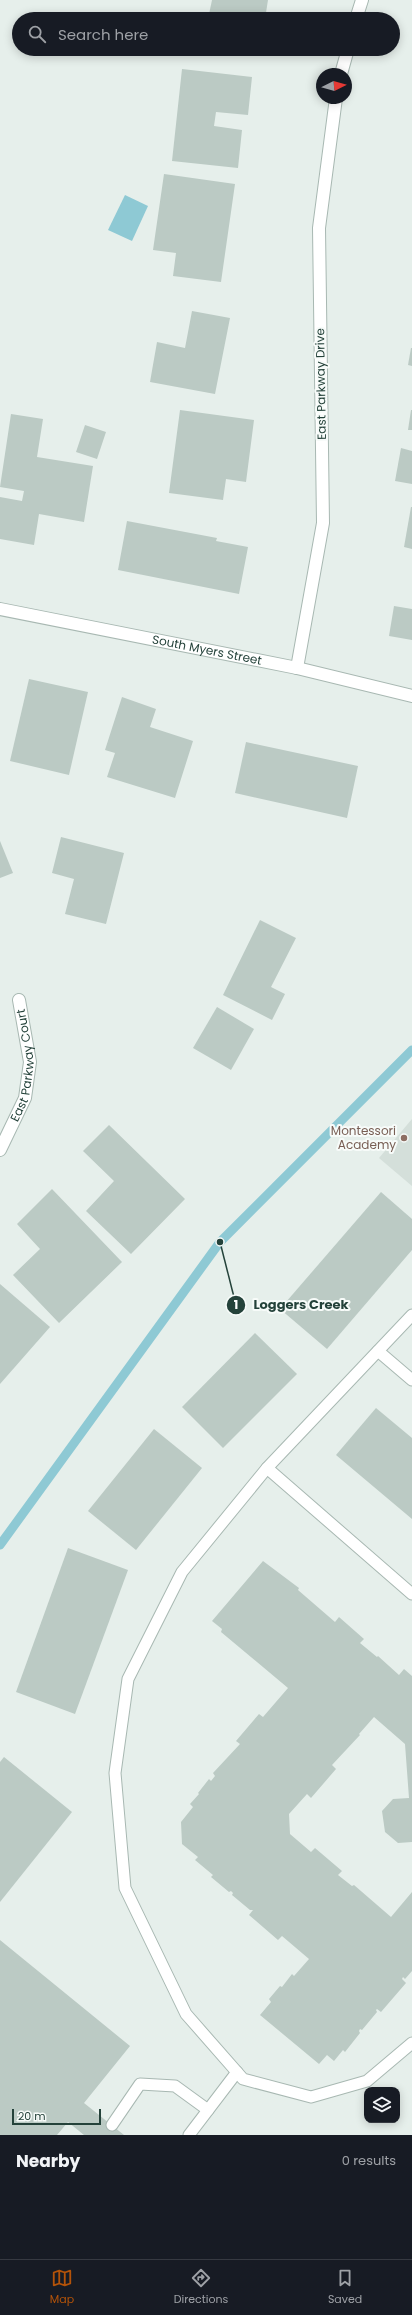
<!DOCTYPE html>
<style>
:root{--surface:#171b24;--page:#20242c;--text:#f1f3f6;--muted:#9ea1a6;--line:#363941;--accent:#b45309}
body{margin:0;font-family:Poppins,sans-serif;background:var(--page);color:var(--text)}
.controls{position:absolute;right:12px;bottom:12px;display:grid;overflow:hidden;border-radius:8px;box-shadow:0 2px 10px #0003}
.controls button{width:36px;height:36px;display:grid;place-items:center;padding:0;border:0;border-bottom:1px solid var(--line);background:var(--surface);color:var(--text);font:20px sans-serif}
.compass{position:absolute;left:316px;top:68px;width:36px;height:36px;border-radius:50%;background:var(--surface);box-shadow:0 2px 10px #0003;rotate:85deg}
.scale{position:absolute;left:12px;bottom:10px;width:89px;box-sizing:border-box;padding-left:4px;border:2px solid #24423a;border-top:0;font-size:11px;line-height:14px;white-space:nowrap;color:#24423a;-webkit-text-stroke:3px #f7fbf9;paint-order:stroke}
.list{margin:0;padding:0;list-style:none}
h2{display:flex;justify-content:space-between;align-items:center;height:52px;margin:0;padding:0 16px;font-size:17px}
h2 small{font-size:13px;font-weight:400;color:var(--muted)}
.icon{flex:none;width:22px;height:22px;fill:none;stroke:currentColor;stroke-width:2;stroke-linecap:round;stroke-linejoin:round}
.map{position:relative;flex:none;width:412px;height:2135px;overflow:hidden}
.search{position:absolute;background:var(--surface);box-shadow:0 2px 10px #0003;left:12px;right:12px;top:12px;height:44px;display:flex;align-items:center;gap:10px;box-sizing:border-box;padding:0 14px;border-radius:22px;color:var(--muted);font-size:15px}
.sheet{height:124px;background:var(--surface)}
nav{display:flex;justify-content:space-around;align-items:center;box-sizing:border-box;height:56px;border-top:1px solid var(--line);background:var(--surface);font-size:11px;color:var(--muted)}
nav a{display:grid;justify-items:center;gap:2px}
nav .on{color:var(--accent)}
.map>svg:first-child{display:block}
.built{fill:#d4dfda}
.water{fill:#8ec9d4}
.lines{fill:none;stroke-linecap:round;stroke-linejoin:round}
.stream{stroke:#8ec9d4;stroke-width:9}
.building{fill:#bbcac4}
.service-casing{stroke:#a8b8b2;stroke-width:13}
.minor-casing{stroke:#a8b8b2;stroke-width:14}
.service{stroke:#fff;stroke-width:11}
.minor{stroke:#fff;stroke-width:12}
.education-dot{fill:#8d6e63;stroke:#f7fbf9;stroke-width:1.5}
.labels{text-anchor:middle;stroke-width:4;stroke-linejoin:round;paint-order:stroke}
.street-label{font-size:12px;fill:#24423a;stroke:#f7fbf9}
.education-label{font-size:12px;fill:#785e54;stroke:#f7fbf9;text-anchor:end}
.leader{fill:none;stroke:#24423a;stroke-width:1.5}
.callout-dot{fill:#24423a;stroke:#f7fbf9;stroke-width:1.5}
.mark-label{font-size:12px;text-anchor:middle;font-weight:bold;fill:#fff}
.callout-label{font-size:13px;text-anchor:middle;font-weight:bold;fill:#24423a;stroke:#f7fbf9;stroke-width:4;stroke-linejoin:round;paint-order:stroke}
</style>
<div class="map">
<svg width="412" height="2135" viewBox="0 0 412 2135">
<rect width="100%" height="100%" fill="#e6efeb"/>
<!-- built -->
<path class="built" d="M412 1119V1186L379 1158Z"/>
<!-- water -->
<path class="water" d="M125 195 148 206 132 241 108 230Z"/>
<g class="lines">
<!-- stream -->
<path class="stream" d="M0 1545 220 1242 412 1050"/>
</g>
<!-- building -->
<g class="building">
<path d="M212 0H268L265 19H208Z"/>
<path d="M231 49H259L257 55Z"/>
<path d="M182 69 252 77 248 115 216 112 214 126 242 130 238 168 172 161Z"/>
<path d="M164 174 235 184 221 282 173 276 176 253 153 250Z"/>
<path d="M192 311 230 318 215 394 150 382 157 342 185 348Z"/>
<path d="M411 348H412V366L408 365Z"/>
<path d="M180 410 254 420 246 482 226 479 223 500 169 493Z"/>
<path d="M411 410H412V430H408Z"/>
<path d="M11 414 43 419 37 457 93 466 84 522 39 514 34 545 0 539V497L22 501 24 491 0 487Z"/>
<path d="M85 425 106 432 97 459 76 452Z"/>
<path d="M401 448 412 451V484L395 481Z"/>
<path d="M411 507H412V549L404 547Z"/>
<path d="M127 521 217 538 216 541 248 547 239 594 118 570Z"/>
<path d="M394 606 412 609V640L389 636Z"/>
<path d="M29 679 88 692 69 775 10 761Z"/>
<path d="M122 697 156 709 150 727 193 741 175 798 107 777 115 753 105 750Z"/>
<path d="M246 742 358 766 347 818 235 793Z"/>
<path d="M61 837 124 853 106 924 65 914 74 879 52 873Z"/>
<path d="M0 841 13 873 0 878Z"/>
<path d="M260 920 296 938 271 987 285 994 272 1020 223 995Z"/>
<path d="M217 1007 254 1029 231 1070 193 1048Z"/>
<path d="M109 1125 185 1199 131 1254 86 1211 114 1181 83 1151Z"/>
<path d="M52 1189 122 1262 59 1323 13 1275 40 1249 17 1224Z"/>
<path d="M381 1192 412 1219V1250L327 1349 280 1309Z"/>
<path d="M0 1284 50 1327 0 1384Z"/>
<path d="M255 1333 297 1374 223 1448 182 1407Z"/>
<path d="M376 1408 412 1438V1519L336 1455Z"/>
<path d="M154 1429 202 1468 136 1550 88 1511Z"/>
<path d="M68 1548 128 1570 75 1714 16 1692Z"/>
<path d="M263 1561 299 1588 298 1590 335 1622 339 1617 364 1639 360 1643 377 1657 378 1656 399 1675 404 1669 412 1676V1842L398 1843 385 1832 382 1811 393 1799 409 1798 405 1744 374 1717 359 1734 360 1735 332 1765 336 1769 311 1798 307 1794 289 1814 290 1834 311 1852 315 1848 342 1871 338 1875 352 1886 354 1885 391 1917 412 1892V1971L405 1979 403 1977 402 1979 406 1983 381 2012 377 2009 376 2010 377 2012 362 2030 360 2029 359 2031 360 2033 345 2052 343 2050 334 2061 327 2055 319 2064 260 2015 271 2002 269 1999 280 1986 282 1987 292 1974 294 1976 309 1959 282 1936 278 1940 249 1915 253 1910H250L232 1895 233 1893 231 1891 229 1892 211 1877 213 1875 195 1860 198 1857 182 1844 181 1822 193 1807 190 1804 199 1794 198 1793 209 1779 211 1781 215 1776 213 1773 240 1744 236 1741 259 1714 263 1717 288 1688 221 1632 222 1629 212 1621Z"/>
<path d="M4 1757 72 1812 0 1902V1762Z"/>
<path d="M0 1940 130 2046 84 2103 124 2135H84L68 2122 57 2135H0Z"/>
</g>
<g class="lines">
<!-- service casing -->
<g class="service-casing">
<g id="service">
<path d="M412 1315 267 1468 182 1572 128 1679 115 1773 125 1888 186 2014 243 2079 311 2097 367 2081 412 2043"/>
<path d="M378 1351 412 1380"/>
<path d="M267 1468 412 1594"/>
<path d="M112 2125 140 2084 175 2086 208 2110"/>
<path d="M189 2135 237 2072"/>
</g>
</g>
<!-- minor casing -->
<g class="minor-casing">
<g id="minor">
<path d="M356 19 362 0"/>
<path d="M341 74 348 49"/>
<path id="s1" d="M0 609 297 668 412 696"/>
<path d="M297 668 323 523 319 228 336 98"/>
<path id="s2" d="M0 1150 25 1098 30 1062 19 1000"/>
</g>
</g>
<!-- service -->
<use href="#service" class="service"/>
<!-- minor -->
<use href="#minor" class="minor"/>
</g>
<!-- markers -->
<circle class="education-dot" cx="404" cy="1138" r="4"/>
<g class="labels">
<!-- street labels -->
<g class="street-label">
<text transform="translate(321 384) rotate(-91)" y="4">East Parkway Drive</text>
<text dy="4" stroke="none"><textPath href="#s1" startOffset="211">South Myers Street</textPath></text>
<text dy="4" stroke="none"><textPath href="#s2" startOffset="90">East Parkway Court</textPath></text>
</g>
<!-- education labels -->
<g class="education-label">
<text x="396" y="1135">Montessori<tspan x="396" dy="14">Academy</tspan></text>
</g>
</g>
<!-- callouts -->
<path class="leader" d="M220 1242L236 1305"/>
<g class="callout-dot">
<circle cx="220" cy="1242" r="4"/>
<circle cx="236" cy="1305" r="10"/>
</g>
<g class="mark-label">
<text x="236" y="1309">1</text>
</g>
<g class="callout-label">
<text x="301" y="1309">Loggers Creek</text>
</g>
</svg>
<div class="controls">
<button><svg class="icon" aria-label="layers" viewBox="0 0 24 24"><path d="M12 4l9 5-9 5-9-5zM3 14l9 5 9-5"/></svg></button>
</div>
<svg class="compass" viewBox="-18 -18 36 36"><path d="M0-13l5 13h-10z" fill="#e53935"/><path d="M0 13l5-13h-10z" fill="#9ea1a6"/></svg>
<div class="scale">20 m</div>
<div class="search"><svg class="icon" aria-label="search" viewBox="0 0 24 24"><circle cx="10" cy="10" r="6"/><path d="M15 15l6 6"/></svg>Search here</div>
</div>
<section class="sheet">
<h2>Nearby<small>0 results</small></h2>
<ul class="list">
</ul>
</section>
<nav>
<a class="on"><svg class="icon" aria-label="map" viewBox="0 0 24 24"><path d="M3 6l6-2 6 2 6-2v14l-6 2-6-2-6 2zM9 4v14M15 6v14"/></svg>Map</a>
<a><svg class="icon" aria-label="directions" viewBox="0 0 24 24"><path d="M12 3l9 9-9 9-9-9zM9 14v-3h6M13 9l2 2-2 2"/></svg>Directions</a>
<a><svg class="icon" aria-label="saved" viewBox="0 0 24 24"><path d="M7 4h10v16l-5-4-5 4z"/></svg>Saved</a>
</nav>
